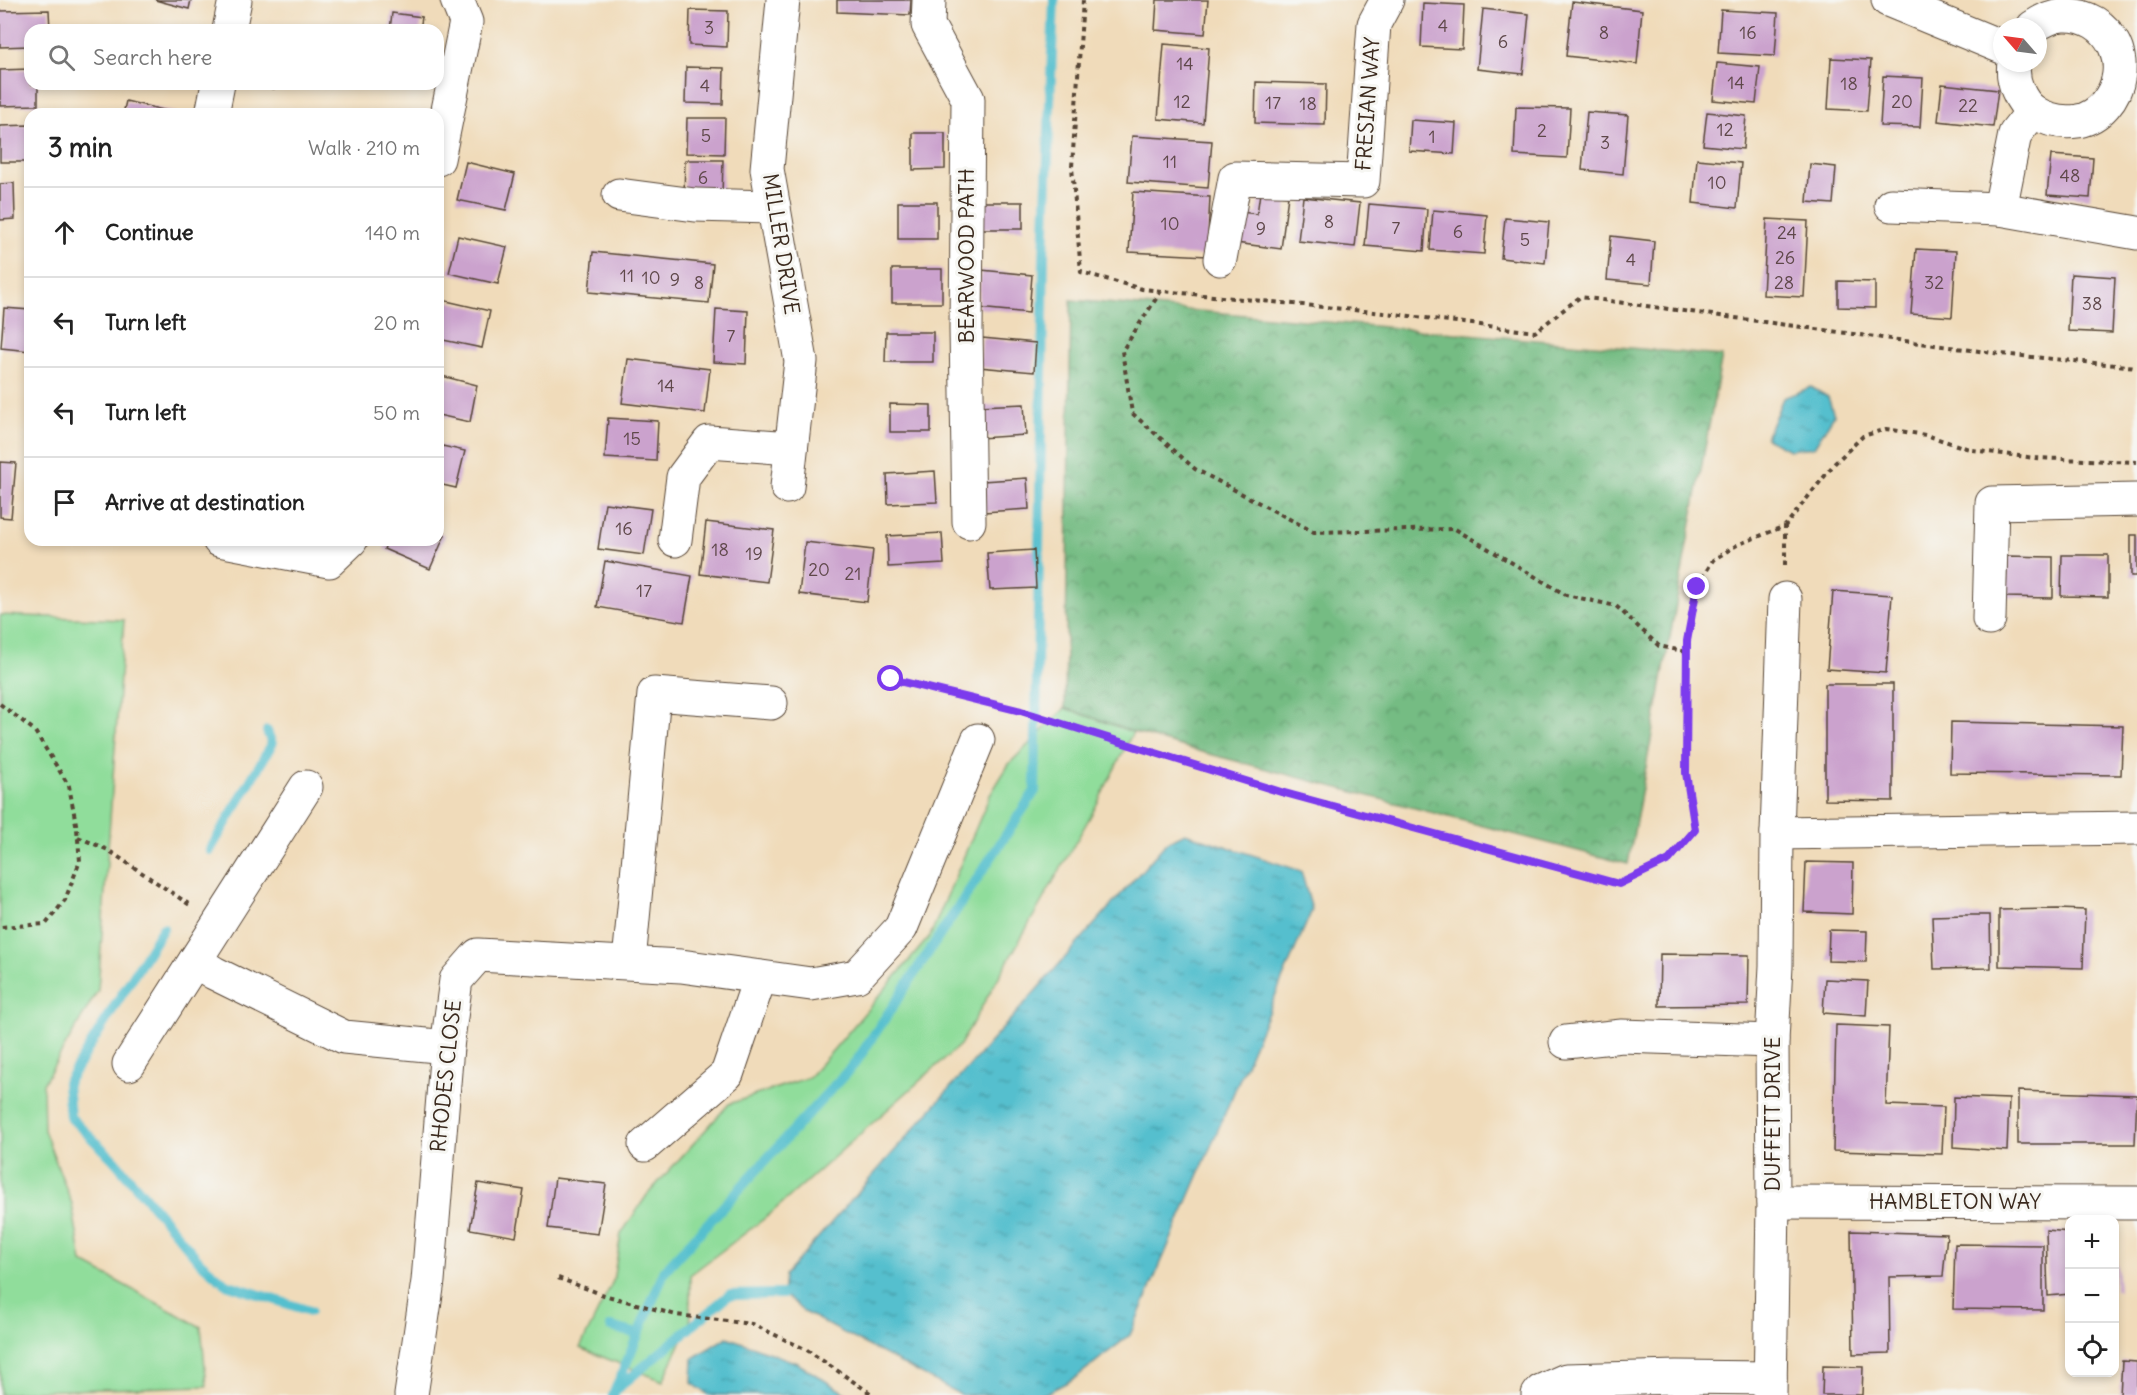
<!DOCTYPE html>
<meta charset="utf-8">
<style>
:root{--surface:#fff;--page:#f6f6f6;--text:#222;--muted:#767676;--line:#e0e0e0}
body{margin:0;font-family:Delius,sans-serif;background:var(--page);color:var(--text)}
.controls{position:absolute;right:18px;bottom:18px;display:grid;overflow:hidden;border-radius:12px;box-shadow:0 3px 9px #0003}
.controls button{width:54px;height:54px;display:grid;place-items:center;padding:0;border:0;border-bottom:2px solid var(--line);background:var(--surface);color:var(--text);font:30px sans-serif}
.compass{position:absolute;left:1993px;top:18px;width:54px;height:54px;border-radius:50%;background:var(--surface);box-shadow:0 3px 9px #0003;rotate:298deg}
.stop{position:absolute;width:18px;height:18px;margin:-14px;border:4px solid #7c3aed;border-radius:50%;background:#fff}
.stop.end{background:#7c3aed;border-color:#fff;box-shadow:0 2px 6px #0008}
.list{margin:0;padding:0;list-style:none}
h2{display:flex;justify-content:space-between;align-items:center;height:78px;margin:0;padding:0 24px;font-size:26px}
h2 small{font-size:20px;font-weight:400;color:var(--muted)}
.list li{display:grid;grid-template-columns:39px 1fr auto;gap:18px;align-items:center;box-sizing:border-box;height:90px;padding:0 24px;border-top:2px solid var(--line)}
.list b{display:block;font-size:22px;white-space:nowrap}
.list em{font-size:20px;font-style:normal;color:var(--muted)}
.icon{flex:none;width:33px;height:33px;fill:none;stroke:currentColor;stroke-width:2;stroke-linecap:round;stroke-linejoin:round}
.map{position:relative;flex:none;width:2137px;height:1395px;overflow:hidden}
.search{position:absolute;background:var(--surface);box-shadow:0 3px 9px #0003;left:24px;top:24px;width:420px;height:66px;display:flex;align-items:center;gap:15px;box-sizing:border-box;padding:0 21px;border-radius:18px;color:var(--muted);font-size:22px}
.panel{position:absolute;background:var(--surface);box-shadow:0 3px 9px #0003;left:24px;top:108px;width:420px;height:438px;border-radius:18px}
.map>svg:first-child{display:block}
.green{fill:#90dd9b;stroke:#66845c;stroke-width:1.5}
.forest{fill:url(#forest-crowns);stroke:#587350;stroke-width:1.5}
.water{fill:url(#water-ripples);stroke:#487476;stroke-width:1.5}
.lines{fill:none;stroke-linecap:round;stroke-linejoin:round}
.stream{stroke:#54bfce;stroke-width:10}
.building{fill:#cba2cd}
.minor-casing{stroke:#564535;stroke-width:35}
.path{stroke:#564535;stroke-width:4;stroke-dasharray:4.5 4.5;stroke-linecap:butt}
.minor{stroke:#fff;stroke-width:33}
.route{stroke:#7c3aed;stroke-width:8}
.labels{text-anchor:middle;stroke-width:6;stroke-linejoin:round;paint-order:stroke}
.number-label{font-size:18px;fill:#5f484a}
.street-label{font-size:21px;fill:#3b2a1e;stroke:#f6f6f2}
</style>
<div class="map">
<svg width="2137" height="1395" viewBox="0 0 2137 1395">
<defs>
<pattern id="forest-crowns" width="20" height="18" patternUnits="userSpaceOnUse" patternTransform="scale(1.5)"><rect width="20" height="18" fill="#74bc83"/><path d="M2 6a3 3 0 1 1 6 0M12 15a3 3 0 1 1 6 0" fill="none" stroke="#60996b"/></pattern>
<pattern id="water-ripples" width="26" height="14" patternUnits="userSpaceOnUse" patternTransform="scale(1.5)"><rect width="26" height="14" fill="#54bfce"/><path d="M2 4q2-2 4 0t4 0M15 11q2-2 4 0t4 0" fill="none" stroke="#479ba7"/></pattern>
</defs>
<rect width="100%" height="100%" fill="#f6f6f2"/>
<filter id="ink" filterUnits="userSpaceOnUse"><feTurbulence type="fractalNoise" baseFrequency=".0167" numOctaves="2"/><feDisplacementMap in="SourceGraphic" scale="12" xChannelSelector="R" yChannelSelector="G"/><feConvolveMatrix kernelMatrix="1 2 1 2 8 2 1 2 1" color-interpolation-filters="sRGB"/></filter>
<filter id="wash" filterUnits="userSpaceOnUse"><feTurbulence type="fractalNoise" baseFrequency=".008" numOctaves="4" result="noise"/><feDisplacementMap in="SourceGraphic" scale="24" xChannelSelector="R" yChannelSelector="G"/><feGaussianBlur stdDeviation="1.35" result="paint"/><feColorMatrix in="noise" values="0 0 0 0 0 0 0 0 0 0 0 0 0 0 0 0 0 1.4 0 .05"/><feComposite in="paint" operator="in"/></filter>
<g filter="url(#wash)">
<rect width="100%" height="100%" fill="#f0dbba"/>
<!-- green -->
<g class="green">
<path d="M0 615 124 620 98 990 43 1084 44 1130 72 1204 82 1262 201 1327 207 1386 36 1391 0 1395Z"/>
<path d="M1065 708 1133 732 1094 810 960 1045 769 1215 690 1275V1323L663 1381 580 1348 613 1281 621 1234 647 1195 729 1104 809 1077 834 1049 930 936 990 795 1009 764Z"/>
</g>
<!-- forest -->
<path class="forest" d="M1071 300 1722 356 1628 864 1198 751 1133 732 1065 708Z"/>
<!-- water -->
<g class="water">
<path d="M1811 387 1828 397 1834 415 1814 447 1789 450 1766 438 1783 398Z"/>
<path d="M1185 833 1301 871 1312 910 1130 1335 1075 1378 1043 1395H961L804 1312 783 1294 785 1275 1167 842Z"/>
<path d="M727 1337 797 1363 848 1395H709L692 1383 693 1358Z"/>
</g>
<g class="lines">
<!-- stream -->
<g class="stream">
<path d="M210 850 272 744 267 731"/>
<path d="M163 928 67 1083 70 1117 114 1160 200 1262 226 1284 310 1311"/>
<path d="M611 1327 638 1334"/>
<path d="M617 1389 729 1295 783 1294"/>
<path d="M613 1395 665 1270 856 1062 1035 791 1044 257 1054 0"/>
</g>
</g>
<g id="blocks">
<!-- building -->
<g class="building">
<path d="M155 0H191L189 9Z"/>
<path d="M837 0H911L910 15 837 12Z"/>
<path d="M1157 0H1208L1205 34 1155 30Z"/>
<path d="M1572 2 1642 10 1637 64 1566 56Z"/>
<path d="M1423 3 1464 5 1462 49 1421 47Z"/>
<path d="M1483 9 1529 14 1523 74 1477 69Z"/>
<path d="M49 10 50 30H30V46L0 47V11Z"/>
<path d="M690 10 728 11 727 47 689 45Z"/>
<path d="M1721 10 1778 13 1775 56 1718 53Z"/>
<path d="M392 13 422 17 420 30H390Z"/>
<path d="M1164 44 1209 48 1203 123 1158 119Z"/>
<path d="M1831 58 1871 60 1867 111 1828 109Z"/>
<path d="M1717 63 1760 67 1756 104 1713 100Z"/>
<path d="M686 67 724 68 723 104 685 103Z"/>
<path d="M30 69V84H38V105L0 106V70Z"/>
<path d="M1883 76 1923 78 1920 127 1880 126Z"/>
<path d="M1256 82 1326 84 1325 125 1255 123Z"/>
<path d="M246 84H275L274 89Z"/>
<path d="M1942 84 1998 90 1993 127 1938 121Z"/>
<path d="M126 101 176 113V114H123Z"/>
<path d="M1516 107 1570 108 1567 158 1514 155Z"/>
<path d="M1587 112 1628 115 1623 174 1582 170Z"/>
<path d="M1707 112 1746 116 1743 149 1703 145Z"/>
<path d="M687 118H725L724 154 686 153Z"/>
<path d="M1411 120 1456 123 1454 154 1409 151Z"/>
<path d="M30 125V162H0V126Z"/>
<path d="M913 133H945V169L913 170Z"/>
<path d="M1132 136 1212 141 1208 188 1128 182Z"/>
<path d="M2051 155 2093 158 2090 198 2047 195Z"/>
<path d="M1697 159 1741 163 1737 208 1693 203Z"/>
<path d="M685 160H723L722 196 684 195Z"/>
<path d="M466 162 515 174 506 210 457 200Z"/>
<path d="M1810 164 1836 167 1833 204 1807 202Z"/>
<path d="M14 183 15 219 0 220V184Z"/>
<path d="M1133 192 1210 197 1207 256 1129 252Z"/>
<path d="M1260 193 1288 196 1281 249 1236 243 1240 212 1257 214Z"/>
<path d="M1303 197 1360 203 1355 247 1298 241Z"/>
<rect x="898" y="202" width="39" height="37"/>
<path d="M975 202H1023V229H974Z"/>
<path d="M1369 204 1427 209 1424 251 1365 246Z"/>
<path d="M1433 210 1487 215 1484 254 1430 250Z"/>
<path d="M1505 218 1549 222 1545 263 1501 258Z"/>
<path d="M1767 219 1808 221 1804 297 1763 295Z"/>
<path d="M458 236 507 247 498 284 449 273Z"/>
<path d="M1611 236 1654 241 1651 284 1607 280Z"/>
<path d="M1916 249 1956 251 1952 317 1911 314Z"/>
<path d="M593 252 713 264 709 303 589 292Z"/>
<rect x="892" y="269" width="50" height="34"/>
<path d="M981 270 1032 275 1029 313 978 308Z"/>
<path d="M2071 274 2115 277 2112 333 2068 331Z"/>
<path d="M1838 281 1875 282V308L1838 307Z"/>
<path d="M442 300 490 311 482 348 438 339V315Z"/>
<path d="M4 308 30 310V351L1 348Z"/>
<path d="M716 309 748 311 746 364 713 362Z"/>
<path d="M886 332H933V362H885Z"/>
<path d="M982 338 1036 343 1034 372 979 367Z"/>
<path d="M628 359 710 369 705 413 622 403Z"/>
<path d="M438 375 477 385 470 422 438 415Z"/>
<path d="M890 404 931 405V432H890Z"/>
<path d="M1024 404 1026 435 980 438 979 406Z"/>
<path d="M608 418 658 421 656 461 605 458Z"/>
<path d="M438 445 465 451 456 488 438 484Z"/>
<path d="M0 462 16 463 11 518 0 517Z"/>
<path d="M935 471 937 502 888 504 887 474Z"/>
<path d="M1027 478 1029 509 984 512 982 481Z"/>
<path d="M605 503 651 509 644 555 598 549Z"/>
<path d="M706 522 774 530 767 582 700 574Z"/>
<path d="M438 532 445 535 430 569 384 549 388 540H438Z"/>
<path d="M942 533 944 564 888 567 887 536Z"/>
<rect x="2131" y="535" width="6" height="41"/>
<path d="M805 542 873 550 867 602 799 594Z"/>
<path d="M1034 550 1036 588 990 590 987 553Z"/>
<path d="M2062 555H2108V597L2061 596Z"/>
<path d="M2007 556 2053 557V598L2006 597Z"/>
<path d="M605 561 692 576 684 622 597 607Z"/>
<path d="M1833 591 1892 595 1886 673 1827 669Z"/>
<path d="M1825 684H1893V801L1825 800Z"/>
<path d="M1951 722 2123 726 2121 775 1950 773Z"/>
<path d="M1806 862 1853 863 1852 914 1804 912Z"/>
<path d="M2058 909 2085 910 2083 968 1999 966V910Z"/>
<path d="M1965 915H1990L1991 968 1934 969 1932 916Z"/>
<path d="M1829 930 1867 931 1866 962 1828 961Z"/>
<path d="M1660 954 1749 955 1748 1005 1659 1006Z"/>
<path d="M1825 979 1868 981 1866 1016 1823 1013Z"/>
<path d="M1836 1025 1889 1027 1886 1105 1944 1107 1942 1154 1833 1151Z"/>
<path d="M2018 1091 2137 1095 2135 1144H2018Z"/>
<path d="M1954 1097 2009 1099 2007 1151 1953 1147Z"/>
<path d="M555 1178 606 1184 598 1234 548 1228Z"/>
<path d="M478 1183 524 1190 516 1237 470 1229Z"/>
<path d="M2046 1230 2070 1232V1294L2048 1296Z"/>
<path d="M1851 1231 1947 1234 1943 1276 1889 1277 1890 1353 1853 1354Z"/>
<path d="M1955 1244 2043 1245V1310L1953 1309Z"/>
<path d="M2115 1252H2116L2119 1290H2115Z"/>
<path d="M2122 1361 2137 1362V1395H2120Z"/>
<path d="M1823 1366 1863 1367 1862 1395H1822Z"/>
</g>
</g>
</g>
<g filter="url(#ink)">
<use href="#blocks" fill-opacity="0" stroke="#564535" stroke-width="1.5"/>
<g class="lines">
<!-- minor casing -->
<g class="minor-casing">
<g id="minor">
<path d="M783 0 767 169 801 361 787 487"/>
<path d="M929 0 928 25 968 99 966 329 969 522"/>
<path d="M1888 0 2002 47"/>
<path d="M229 30 235 0"/>
<path d="M2014 63C2011 80 2020 102 2034 112 2048 121 2063 123 2078 121 2089 119 2098 113 2105 105 2137 68 2112 12 2062 15 2051 16 2042 21 2033 27"/>
<path d="M212 114 218 84"/>
<path d="M438 159 466 22 457 0"/>
<path d="M619 195 695 205 774 207"/>
<path d="M1891 205 2000 209 2137 233"/>
<path d="M2000 209 2015 134 2033 111"/>
<path d="M1220 259 1235 178 1363 181 1374 24 1387 0"/>
<path d="M219 540 329 561 351 540"/>
<path d="M675 540 683 477 709 442 791 448"/>
<path d="M1989 619 1992 503 2137 500"/>
<path d="M1777 833 2137 828"/>
<path d="M195 961 214 973 344 1037 447 1047"/>
<path d="M629 962 654 694 771 703"/>
<path d="M1566 1042 1622 1036 1772 1041"/>
<path d="M129 1064 306 787"/>
<path d="M645 1145 727 1074 760 977"/>
<path d="M1773 1202 2137 1203"/>
<path d="M411 1395 428 1281 447 1047 456 980 478 955 681 966 811 984 857 976 901 928 978 740"/>
<path d="M1538 1395 1541 1391 1566 1380 1676 1377 1770 1378"/>
<path d="M1770 1395 1773 1202 1772 1041 1776 966 1777 833 1785 599"/>
</g>
</g>
<!-- path -->
<g class="path">
<path d="M1083 0 1072 167 1081 272 1142 289 1394 314 1535 332 1580 297 2001 354 2137 367"/>
<path d="M1161 291 1122 351 1132 413 1195 469 1314 532 1455 529 1566 595 1616 606 1659 646 1687 652"/>
<path d="M1785 565V526"/>
<path d="M891 679 1021 711 1281 792 1619 884 1669 860 1695 830 1686 773 1687 641 1697 587 1713 560 1737 545 1785 526 1835 463 1863 436 1886 429 1926 435 1972 450 2035 458 2137 462"/>
<path d="M0 704 34 730 69 786 77 829 80 861 65 900 46 924 0 927"/>
<path d="M78 837 108 850 190 905"/>
<path d="M558 1278 604 1295 676 1315 752 1324 807 1350 873 1395"/>
</g>
<!-- minor -->
<use href="#minor" class="minor"/>
</g>
</g>
<g class="lines" filter="url(#ink)">
<!-- route -->
<path class="route" d="M891 679 1021 711 1281 792 1619 884 1669 860 1695 830 1686 773 1687 641 1697 587"/>
</g>
<g class="labels">
<!-- number labels -->
<g class="number-label">
<text x="1443" y="32">4</text>
<text x="709" y="34">3</text>
<text x="1604" y="39">8</text>
<text x="1748" y="39">16</text>
<text x="1503" y="48">6</text>
<text x="1185" y="70">14</text>
<text x="1736" y="89">14</text>
<text x="1849" y="90">18</text>
<text x="705" y="92">4</text>
<text x="1182" y="108">12</text>
<text x="1902" y="108">20</text>
<text x="1273" y="109">17</text>
<text x="1308" y="110">18</text>
<text x="1968" y="112">22</text>
<text x="1725" y="136">12</text>
<text x="1542" y="137">2</text>
<text x="706" y="142">5</text>
<text x="1432" y="143">1</text>
<text x="1605" y="149">3</text>
<text x="1170" y="168">11</text>
<text x="2070" y="182">48</text>
<text x="703" y="184">6</text>
<text x="1717" y="189">10</text>
<text x="1329" y="228">8</text>
<text x="1170" y="230">10</text>
<text x="1396" y="234">7</text>
<text x="1261" y="235">9</text>
<text x="1458" y="238">6</text>
<text x="1787" y="239">24</text>
<text x="1525" y="246">5</text>
<text x="1785" y="264">26</text>
<text x="1631" y="266">4</text>
<text x="627" y="282">11</text>
<text x="651" y="284">10</text>
<text x="675" y="286">9</text>
<text x="699" y="289">8</text>
<text x="1784" y="289">28</text>
<text x="1934" y="289">32</text>
<text x="2092" y="310">38</text>
<text x="731" y="342">7</text>
<text x="666" y="392">14</text>
<text x="632" y="445">15</text>
<text x="624" y="535">16</text>
<text x="720" y="556">18</text>
<text x="754" y="560">19</text>
<text x="819" y="576">20</text>
<text x="853" y="580">21</text>
<text x="644" y="597">17</text>
</g>
<!-- street labels -->
<g class="street-label">
<text transform="translate(1368 104) rotate(-86)" y="7">FRESIAN WAY</text>
<text transform="translate(781 244) rotate(81)" y="7">MILLER DRIVE</text>
<text transform="translate(967 256) rotate(-90)" y="7">BEARWOOD PATH</text>
<text transform="translate(446 1076) rotate(-84)" y="7">RHODES CLOSE</text>
<text transform="translate(1773 1114) rotate(-90)" y="7">DUFFETT DRIVE</text>
<text x="1955" y="1209">HAMBLETON WAY</text>
</g>
</g>
</svg>
<div class="controls">
<button>+</button>
<button>−</button>
<button><svg class="icon" aria-label="locate" viewBox="0 0 24 24"><circle cx="12" cy="12" r="6"/><path d="M12 2v4M12 18v4M2 12h4M18 12h4"/></svg></button>
</div>
<svg class="compass" viewBox="-18 -18 36 36"><path d="M0-13l5 13h-10z" fill="#e53935"/><path d="M0 13l5-13h-10z" fill="#767676"/></svg>
<div class="stop" style="left:891px;top:679px"></div>
<div class="stop end" style="left:1697px;top:587px"></div>
<div class="search"><svg class="icon" aria-label="search" viewBox="0 0 24 24"><circle cx="10" cy="10" r="6"/><path d="M15 15l6 6"/></svg>Search here</div>
<section class="panel">
<h2>3 min<small>Walk · 210 m</small></h2>
<ul class="list">
<li><svg class="icon" aria-label="ahead" viewBox="0 0 24 24"><path d="M12 20V5M6 11l6-6 6 6"/></svg><div><b>Continue</b></div><em>140 m</em></li>
<li><svg class="icon" aria-label="left" viewBox="0 0 24 24"><path d="M17 20v-9H6M10 6l-5 5 5 5"/></svg><div><b>Turn left</b></div><em>20 m</em></li>
<li><svg class="icon" aria-label="left" viewBox="0 0 24 24"><path d="M17 20v-9H6M10 6l-5 5 5 5"/></svg><div><b>Turn left</b></div><em>50 m</em></li>
<li><svg class="icon" aria-label="arrive" viewBox="0 0 24 24"><path d="M6 21V4h12l-3 4 3 4H6"/></svg><div><b>Arrive at destination</b></div></li>
</ul>
</section>
</div>
